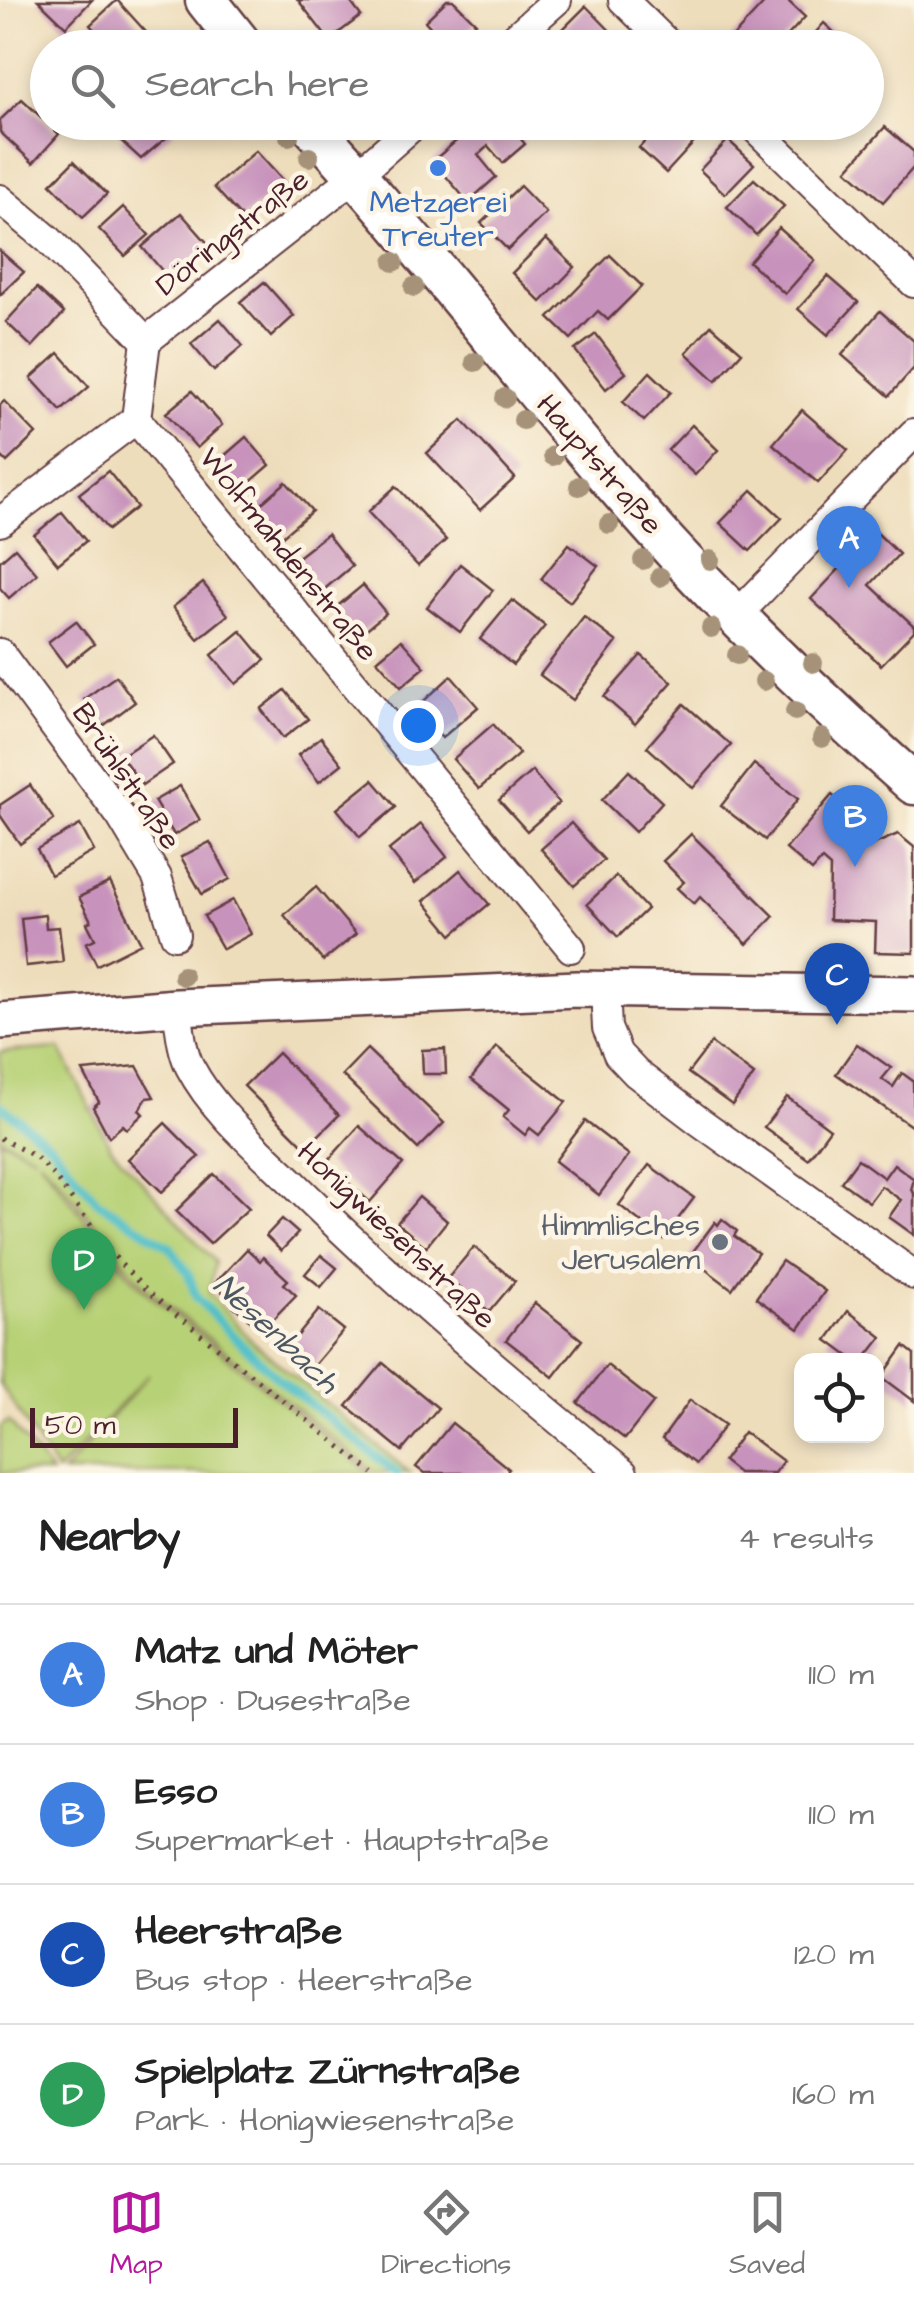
<!DOCTYPE html>
<meta charset="utf-8">
<style>
:root{--surface:#fff;--page:#f2f2f2;--text:#222;--muted:#767676;--line:#e0e0e0;--accent:#b5179e}
body{margin:0;font-family:"Architects Daughter",sans-serif;background:var(--page);color:var(--text)}
.controls{position:absolute;right:30px;bottom:30px;display:grid;overflow:hidden;border-radius:20px;box-shadow:0 5px 15px #0003}
.controls button{width:90px;height:90px;display:grid;place-items:center;padding:0;border:0;border-bottom:2px solid var(--line);background:var(--surface);color:var(--text);font:50px sans-serif}
.scale{position:absolute;left:30px;bottom:25px;width:208px;box-sizing:border-box;padding-left:10px;border:5px solid #4a1f2b;border-top:0;font-size:28px;line-height:35px;white-space:nowrap;color:#4a1f2b;-webkit-text-stroke:8px #fcf5e5;paint-order:stroke}
.you{position:absolute;left:418px;top:725px;width:35px;height:35px;margin:-25px;border:8px solid #fff;border-radius:50%;background:#1a73e8;box-shadow:0 0 0 15px #1a73e833}
.badge{display:grid;place-items:center;width:65px;height:65px;border-radius:50%;background:var(--accent);color:#fff;font-size:32px;font-weight:700}
.pin{position:absolute;translate:-50% -82px;filter:drop-shadow(0 2px 5px #0008)}
.pin::after{content:'';position:absolute;top:52px;width:35px;height:30px;background:inherit;clip-path:polygon(0 0,100% 0,50% 100%)}
.list{margin:0;padding:0;list-style:none}
h2{display:flex;justify-content:space-between;align-items:center;height:130px;margin:0;padding:0 40px;font-size:42px}
h2 small{font-size:32px;font-weight:400;color:var(--muted)}
.list li{display:grid;grid-template-columns:65px 1fr auto;gap:30px;align-items:center;box-sizing:border-box;height:140px;padding:0 40px;border-top:2px solid var(--line)}
.list b{display:block;font-size:38px;white-space:nowrap}
.list p{margin:0;font-size:32px;white-space:nowrap;color:var(--muted)}
.list em{font-size:32px;font-style:normal;color:var(--muted)}
.icon{flex:none;width:55px;height:55px;fill:none;stroke:currentColor;stroke-width:2;stroke-linecap:round;stroke-linejoin:round}
.map{position:relative;flex:none;width:914px;height:1473px;overflow:hidden}
.search{position:absolute;background:var(--surface);box-shadow:0 5px 15px #0003;left:30px;right:30px;top:30px;height:110px;display:flex;align-items:center;gap:25px;box-sizing:border-box;padding:0 35px;border-radius:55px;color:var(--muted);font-size:38px}
.sheet{height:690px;background:var(--surface)}
nav{display:flex;justify-content:space-around;align-items:center;box-sizing:border-box;height:140px;border-top:2px solid var(--line);background:var(--surface);font-size:28px;color:var(--muted)}
nav a{display:grid;justify-items:center;gap:5px}
nav .on{color:var(--accent)}
.map>svg:first-child{display:block}
.green{fill:#b7d176;stroke:#807850;stroke-width:2.5}
.lines{fill:none;stroke-linecap:round;stroke-linejoin:round}
.stream{stroke:#52c0c8;stroke-width:9}
.building{fill:#c792bc}
.minor-casing{stroke:#633c41;stroke-width:32}
.tertiary-casing{stroke:#633c41;stroke-width:40}
.secondary-casing{stroke:#633c41;stroke-width:45}
.path{stroke:#633c41;stroke-width:5;stroke-dasharray:2.5 8;stroke-linecap:butt}
.minor{stroke:#fff;stroke-width:28}
.tertiary{stroke:#fff;stroke-width:35}
.secondary{stroke:#fff;stroke-width:40}
.tree{fill:#a69278}
.shop-dot{fill:#3f7fe0;stroke:#fcf5e5;stroke-width:4}
.worship-dot{fill:#6b7280;stroke:#fcf5e5;stroke-width:4}
.labels{text-anchor:middle;stroke-width:9;stroke-linejoin:round;paint-order:stroke}
.shop-label{font-size:30px;fill:#366cbe;stroke:#fcf5e5}
.street-label{font-size:30px;fill:#4a1f2b;stroke:#fcf5e5}
.worship-label{font-size:30px;fill:#5b616d;stroke:#fcf5e5;text-anchor:end}
.water-label{font-size:32px;font-style:italic;fill:#4d5762;stroke:#fcf5e5}
</style>
<div class="map">
<svg width="914" height="1473" viewBox="0 0 914 1473">
<rect width="100%" height="100%" fill="#fcf5e5"/>
<filter id="ink" filterUnits="userSpaceOnUse"><feTurbulence type="fractalNoise" baseFrequency=".01" numOctaves="2"/><feDisplacementMap in="SourceGraphic" scale="20" xChannelSelector="R" yChannelSelector="G"/><feConvolveMatrix kernelMatrix="1 2 1 2 8 2 1 2 1" color-interpolation-filters="sRGB"/></filter>
<filter id="wash" filterUnits="userSpaceOnUse"><feTurbulence type="fractalNoise" baseFrequency=".0048" numOctaves="4" result="noise"/><feDisplacementMap in="SourceGraphic" scale="40" xChannelSelector="R" yChannelSelector="G"/><feGaussianBlur stdDeviation="2.25" result="paint"/><feColorMatrix in="noise" values="0 0 0 0 0 0 0 0 0 0 0 0 0 0 0 0 0 1.4 0 .05"/><feComposite in="paint" operator="in"/></filter>
<g filter="url(#wash)">
<rect width="100%" height="100%" fill="#edb"/>
<!-- green -->
<g class="green">
<path d="M60 1048 110 1146 215 1262 209 1293 253 1342 410 1473H376L149 1290C109 1250 80 1198 39 1159L118 1262 146 1292 370 1473H63L149 1374 57 1472 0 1384V1139L35 1156 0 1137V1052Z"/>
<path d="M9 1421 51 1473H0V1427Z"/>
</g>
<g class="lines">
<!-- stream -->
<path class="stream" d="M0 1105 51 1145 98 1202 170 1247 188 1273 196 1297 226 1329 280 1380 397 1473"/>
</g>
<g id="blocks">
<!-- building -->
<g class="building">
<path d="M38 0H92L66 27Z"/>
<path d="M117 0 154 41 147 48H111L90 25Z"/>
<path d="M298 0H349L361 16 329 40Z"/>
<path d="M447 0H453L476 23 450 48 425 21Z"/>
<path d="M767 0H787L805 17 776 48H739L730 40Z"/>
<path d="M586 6 620 41 614 48H565L555 37Z"/>
<path d="M824 23 851 48H802Z"/>
<path d="M22 99 59 134 33 163 0 132V120Z"/>
<path d="M138 122H166L173 132 141 159 120 140Z"/>
<path d="M478 122H516L511 127 525 144 503 163 488 146 478 155 496 177 468 202 433 161Z"/>
<path d="M663 122H684L699 137 666 173 639 148Z"/>
<path d="M885 127 914 152V167L883 202 847 170Z"/>
<path d="M728 140 754 164 725 194 700 170Z"/>
<path d="M256 151 285 183 243 219 214 187Z"/>
<path d="M74 161 107 194 83 217 51 184Z"/>
<path d="M754 179 784 206 756 235 727 207Z"/>
<path d="M520 186 546 213 508 250 481 223Z"/>
<path d="M123 207 149 235 125 256 99 229Z"/>
<path d="M181 213 210 246 171 281 142 247Z"/>
<path d="M779 228 815 260 785 294 749 262Z"/>
<path d="M546 239 575 267 541 302 512 273Z"/>
<path d="M0 251 24 272 0 295Z"/>
<path d="M610 255 642 286 608 320 598 311 571 339 549 318Z"/>
<path d="M828 276 858 302 828 335 798 309Z"/>
<path d="M264 282 294 316 271 337 240 302Z"/>
<path d="M37 288 64 313 32 347 6 322Z"/>
<path d="M880 311 914 341V368L889 396 842 355Z"/>
<path d="M220 319 243 346 214 371 191 344Z"/>
<path d="M711 325 742 352 716 381 686 353Z"/>
<path d="M596 334 626 373 606 389 575 350Z"/>
<path d="M59 353 89 387 61 411 31 378Z"/>
<path d="M650 372 671 392 644 421 623 402Z"/>
<path d="M192 391 222 425 197 448 166 413Z"/>
<path d="M4 401 36 434 7 462 0 455V405Z"/>
<path d="M802 410 848 450 818 483 773 444Z"/>
<path d="M462 420 515 478 480 510 427 453Z"/>
<path d="M692 425 718 450 695 475 668 450Z"/>
<path d="M246 437 270 465 240 491 216 463Z"/>
<path d="M108 471 137 507 108 530 79 494Z"/>
<path d="M286 482 312 511 280 538 255 509Z"/>
<path d="M396 486 446 540 418 566 368 512Z"/>
<path d="M752 490 782 518 750 551 720 523Z"/>
<path d="M62 512 86 541 58 564 34 535Z"/>
<path d="M875 531 899 554 870 585 914 626V631L881 665 811 599Z"/>
<path d="M327 534 352 566 321 592 295 559Z"/>
<path d="M569 544 598 566 570 602 541 579Z"/>
<path d="M15 548 37 574 9 598 0 588V561Z"/>
<path d="M460 564 493 590 460 632 427 607Z"/>
<path d="M203 583 228 615 198 639 173 607Z"/>
<path d="M363 585 386 613 357 637 334 609Z"/>
<path d="M512 600 545 626 513 665 480 639Z"/>
<path d="M584 617 617 642 573 700 540 675Z"/>
<path d="M76 621 94 644 66 666 48 642Z"/>
<path d="M241 631 265 660 236 684 212 655Z"/>
<path d="M401 640 425 667 401 687 377 660Z"/>
<path d="M641 655 672 682 635 724 604 697Z"/>
<path d="M116 676 135 702 103 726 84 699Z"/>
<path d="M451 676 478 707 442 738 415 709Z"/>
<path d="M285 690 308 719 283 738 261 709Z"/>
<path d="M684 704 731 745 693 788 647 747Z"/>
<path d="M493 724 519 754 479 789 453 759Z"/>
<path d="M153 735 173 764 142 785 121 756Z"/>
<path d="M321 737 342 764 319 782 298 755Z"/>
<path d="M754 764 798 799 765 840 721 806Z"/>
<path d="M532 771 559 803 527 831 499 800Z"/>
<path d="M629 771 662 802 635 832 602 800Z"/>
<path d="M373 780 396 807 360 837 337 809Z"/>
<path d="M30 785 54 820 20 844 0 815V805Z"/>
<path d="M180 786 200 820 174 835 154 801Z"/>
<path d="M832 795 862 821 863 849 898 834 914 847V953L875 952 876 922 829 920 830 867 822 860 812 871 786 849Z"/>
<path d="M571 823 604 860 574 886 541 849Z"/>
<path d="M421 824 447 857 415 883 389 850Z"/>
<path d="M80 825 94 851 51 875 37 849Z"/>
<path d="M691 834 774 916 747 944 700 897 694 904 677 888 684 882 663 861Z"/>
<path d="M210 842 230 879 202 894 181 857Z"/>
<path d="M460 870 489 904 452 935 424 901Z"/>
<path d="M616 876 647 909 618 937 587 904Z"/>
<path d="M110 882 141 943 97 965 86 943 95 939 87 923 91 921 79 897Z"/>
<path d="M316 887 356 934 323 961 284 915Z"/>
<path d="M233 900 251 934 223 949 204 916Z"/>
<path d="M45 915 46 928 59 927 63 962 26 966 21 918Z"/>
<path d="M711 1043 754 1075 732 1105 688 1073Z"/>
<path d="M857 1044 891 1068 882 1079 893 1087 902 1073 913 1081 914 1128 836 1074Z"/>
<path d="M497 1047 566 1102 539 1135 530 1128 525 1135 503 1117 509 1110 471 1079Z"/>
<path d="M367 1049 444 1123 418 1149 342 1075Z"/>
<path d="M445 1049 446 1074H423L422 1050Z"/>
<path d="M278 1053 339 1115 306 1148 244 1086Z"/>
<path d="M137 1066 154 1097 147 1098 139 1110 143 1114 127 1129 123 1125 109 1137 93 1107 99 1102 83 1071Z"/>
<path d="M787 1097 830 1129 808 1159 764 1127Z"/>
<path d="M585 1121 629 1155 599 1195 555 1161Z"/>
<path d="M165 1123 199 1157 162 1192 128 1159Z"/>
<path d="M359 1126 403 1164 370 1202 326 1163Z"/>
<path d="M858 1159 884 1178 894 1164 914 1179 911 1190 914 1193V1235L889 1217 901 1200 881 1186 869 1202 841 1182Z"/>
<path d="M649 1165 694 1198 663 1239 619 1205Z"/>
<path d="M214 1174 249 1208 210 1244 176 1211Z"/>
<path d="M419 1197 447 1221 426 1247 397 1223Z"/>
<path d="M282 1219 298 1233 281 1251 266 1236Z"/>
<path d="M722 1219 737 1231 734 1236 758 1253 732 1289 689 1257 715 1222 718 1225Z"/>
<path d="M474 1247 515 1281 489 1312 448 1278Z"/>
<path d="M247 1249 260 1261 263 1257 288 1280 284 1284 296 1295 262 1330 231 1304 233 1302 214 1284Z"/>
<path d="M321 1255 337 1268 321 1287 305 1274Z"/>
<path d="M782 1261 825 1291 799 1329 756 1298Z"/>
<path d="M535 1303 582 1340 553 1377 506 1340Z"/>
<path d="M319 1310 344 1330 310 1370 286 1350Z"/>
<path d="M848 1311 882 1337 864 1360H854L827 1340Z"/>
<path d="M904 1346 914 1354V1401L882 1377Z"/>
<path d="M383 1363 438 1408 402 1451 347 1406Z"/>
<path d="M607 1365 654 1402 625 1439 578 1403Z"/>
<path d="M690 1400 725 1425 696 1464 662 1439Z"/>
<path d="M452 1423 509 1469 506 1473H424L416 1467Z"/>
<path d="M744 1432 783 1461 774 1473H738L723 1461Z"/>
</g>
</g>
</g>
<g filter="url(#ink)">
<use href="#blocks" fill-opacity="0" stroke="#633c41" stroke-width="2.5"/>
<g class="lines">
<!-- minor casing -->
<g class="minor-casing">
<g id="minor">
<path d="M623 0 672 48"/>
<path d="M503 48 557 0"/>
<path d="M749 122 914 283"/>
<path d="M0 199 49 240 146 341 136 419 571 948"/>
<path d="M146 341 357 175 417 122"/>
<path d="M0 522 136 419"/>
<path d="M737 615 914 433"/>
<path d="M0 653 121 817 157 877 175 935"/>
<path d="M605 989 607 1028 618 1054 636 1073 699 1121 914 1275"/>
<path d="M177 1007C180 1027 181 1049 190 1067 213 1111 256 1147 291 1181 396 1285 508 1380 623 1473"/>
</g>
</g>
<!-- tertiary casing -->
<g class="tertiary-casing">
<path id="tertiary" d="M0 1021 177 1007 577 989 914 994"/>
</g>
<!-- secondary casing -->
<g class="secondary-casing">
<g id="secondary">
<path d="M206 0 244 48"/>
<path d="M308 122C417 240 513 367 618 488 708 593 810 692 914 784"/>
</g>
</g>
<!-- path -->
<path class="path" d="M0 1138 36 1157 54 1176 119 1262 147 1291 373 1473"/>
<!-- minor -->
<use href="#minor" class="minor"/>
<!-- tertiary -->
<use href="#tertiary" class="tertiary"/>
<!-- secondary -->
<use href="#secondary" class="secondary"/>
</g>
<!-- trees -->
<g class="tree">
<circle cx="289" cy="136" r="10"/>
<circle cx="309" cy="157" r="10"/>
<circle cx="394" cy="262" r="10"/>
<circle cx="414" cy="287" r="10"/>
<circle cx="475" cy="362" r="10"/>
<circle cx="505" cy="398" r="10"/>
<circle cx="523" cy="420" r="10"/>
<circle cx="553" cy="456" r="10"/>
<circle cx="579" cy="486" r="10"/>
<circle cx="609" cy="524" r="10"/>
<circle cx="643" cy="560" r="10"/>
<circle cx="710" cy="560" r="10"/>
<circle cx="660" cy="577" r="10"/>
<circle cx="711" cy="628" r="10"/>
<circle cx="737" cy="655" r="10"/>
<circle cx="813" cy="663" r="10"/>
<circle cx="764" cy="681" r="10"/>
<circle cx="795" cy="711" r="10"/>
<circle cx="822" cy="738" r="10"/>
<circle cx="183" cy="976" r="10"/>
</g>
</g>
<!-- markers -->
<circle class="shop-dot" cx="438" cy="168" r="10"/>
<circle class="worship-dot" cx="720" cy="1242" r="10"/>
<g class="labels">
<!-- shop labels -->
<g class="shop-label">
<text x="438" y="212">Metzgerei<tspan x="438" dy="34">Treuter</tspan></text>
</g>
<!-- street labels -->
<g class="street-label">
<text transform="translate(232 232) rotate(-38)" y="10">Döringstraße</text>
<text transform="translate(600 464) rotate(49)" y="10">Hauptstraße</text>
<text transform="translate(289 554) rotate(51)" y="10">Wolfmahdenstraße</text>
<text transform="translate(127 776) rotate(56)" y="10">Brühlstraße</text>
<text transform="translate(397 1235) rotate(43)" y="10">Honigwiesenstraße</text>
</g>
<!-- worship labels -->
<g class="worship-label">
<text x="700" y="1235">Himmlisches<tspan x="700" dy="34">Jerusalem</tspan></text>
</g>
<!-- water labels -->
<g class="water-label">
<text transform="translate(277 1333) rotate(43)" y="11">Nesenbach</text>
</g>
</g>
</svg>
<div class="controls">
<button><svg class="icon" aria-label="locate" viewBox="0 0 24 24"><circle cx="12" cy="12" r="6"/><path d="M12 2v4M12 18v4M2 12h4M18 12h4"/></svg></button>
</div>
<div class="scale">50 m</div>
<div class="you"></div>
<div class="pin badge" style="left:849px;top:588px;background:#3f7fe0">A</div>
<div class="pin badge" style="left:855px;top:867px;background:#3f7fe0">B</div>
<div class="pin badge" style="left:837px;top:1025px;background:#1a4fb4">C</div>
<div class="pin badge" style="left:84px;top:1310px;background:#2e9e5b">D</div>
<div class="search"><svg class="icon" aria-label="search" viewBox="0 0 24 24"><circle cx="10" cy="10" r="6"/><path d="M15 15l6 6"/></svg>Search here</div>
</div>
<section class="sheet">
<h2>Nearby<small>4 results</small></h2>
<ul class="list">
<li><span class="badge" style="background:#3f7fe0">A</span><div><b>Matz und Möter</b><p>Shop · Dusestraße</p></div><em>110 m</em></li>
<li><span class="badge" style="background:#3f7fe0">B</span><div><b>Esso</b><p>Supermarket · Hauptstraße</p></div><em>110 m</em></li>
<li><span class="badge" style="background:#1a4fb4">C</span><div><b>Heerstraße</b><p>Bus stop · Heerstraße</p></div><em>120 m</em></li>
<li><span class="badge" style="background:#2e9e5b">D</span><div><b>Spielplatz Zürnstraße</b><p>Park · Honigwiesenstraße</p></div><em>160 m</em></li>
</ul>
</section>
<nav>
<a class="on"><svg class="icon" aria-label="map" viewBox="0 0 24 24"><path d="M3 6l6-2 6 2 6-2v14l-6 2-6-2-6 2zM9 4v14M15 6v14"/></svg>Map</a>
<a><svg class="icon" aria-label="directions" viewBox="0 0 24 24"><path d="M12 3l9 9-9 9-9-9zM9 14v-3h6M13 9l2 2-2 2"/></svg>Directions</a>
<a><svg class="icon" aria-label="saved" viewBox="0 0 24 24"><path d="M7 4h10v16l-5-4-5 4z"/></svg>Saved</a>
</nav>
